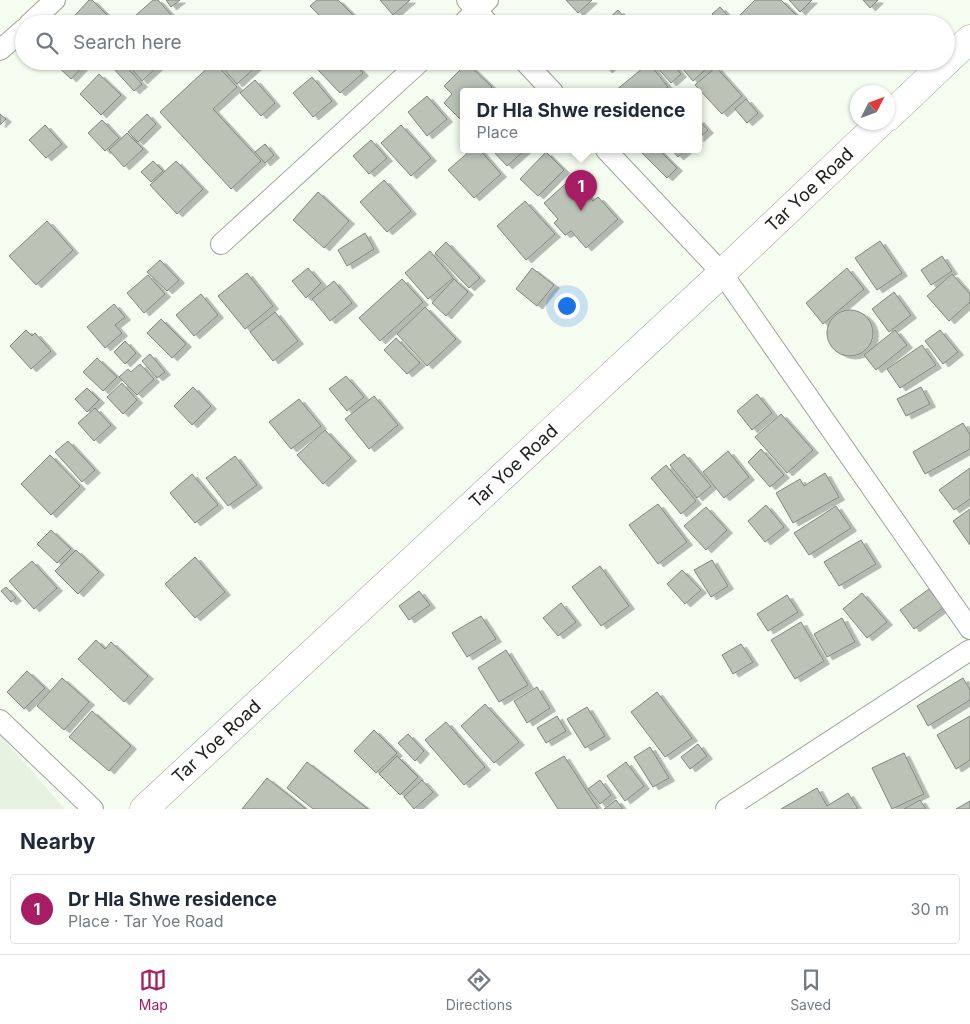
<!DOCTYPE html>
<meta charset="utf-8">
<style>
:root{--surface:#fff;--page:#f6f6f7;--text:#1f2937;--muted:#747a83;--line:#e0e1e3;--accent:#a71d63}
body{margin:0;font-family:Inter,sans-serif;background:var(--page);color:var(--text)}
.compass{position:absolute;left:850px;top:85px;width:45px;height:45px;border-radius:50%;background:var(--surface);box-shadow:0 1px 4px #0004;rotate:48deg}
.you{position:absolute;left:566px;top:305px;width:18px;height:18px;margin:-12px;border:4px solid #fff;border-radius:50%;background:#1a73e8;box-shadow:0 0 0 8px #1a73e833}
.badge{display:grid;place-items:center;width:32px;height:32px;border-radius:50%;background:var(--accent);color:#fff;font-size:16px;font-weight:700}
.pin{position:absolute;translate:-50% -41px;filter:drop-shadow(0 1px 2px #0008)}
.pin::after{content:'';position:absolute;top:26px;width:18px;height:15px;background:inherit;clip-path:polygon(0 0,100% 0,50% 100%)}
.popup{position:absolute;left:460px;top:88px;width:242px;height:65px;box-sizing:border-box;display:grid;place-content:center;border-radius:5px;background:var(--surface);filter:drop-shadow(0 1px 4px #0005);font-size:16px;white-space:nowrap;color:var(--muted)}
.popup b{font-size:19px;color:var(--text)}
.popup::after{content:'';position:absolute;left:50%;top:100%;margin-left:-10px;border:10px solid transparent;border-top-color:var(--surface)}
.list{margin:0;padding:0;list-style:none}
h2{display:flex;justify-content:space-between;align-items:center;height:65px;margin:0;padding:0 20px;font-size:21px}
h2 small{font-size:16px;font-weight:400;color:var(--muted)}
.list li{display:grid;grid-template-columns:32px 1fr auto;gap:15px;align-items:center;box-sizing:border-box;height:70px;margin:0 10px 10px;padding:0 10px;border:1px solid var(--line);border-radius:5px}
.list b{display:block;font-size:19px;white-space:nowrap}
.list p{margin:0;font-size:16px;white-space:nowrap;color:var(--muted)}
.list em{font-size:16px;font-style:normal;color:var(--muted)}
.icon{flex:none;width:28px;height:28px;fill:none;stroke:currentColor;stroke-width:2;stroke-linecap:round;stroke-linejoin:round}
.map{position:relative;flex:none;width:970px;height:809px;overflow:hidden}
.search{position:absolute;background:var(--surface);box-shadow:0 1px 4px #0004;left:15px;right:15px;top:15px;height:55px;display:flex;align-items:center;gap:12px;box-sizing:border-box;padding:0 18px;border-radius:28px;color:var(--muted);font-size:19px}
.sheet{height:145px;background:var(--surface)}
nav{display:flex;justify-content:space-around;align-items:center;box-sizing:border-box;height:70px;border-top:1px solid var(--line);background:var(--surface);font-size:14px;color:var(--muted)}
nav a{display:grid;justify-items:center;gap:2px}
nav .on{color:var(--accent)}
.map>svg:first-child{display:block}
.built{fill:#e7f3e0}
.building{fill:#bbc3b7;stroke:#80877c;filter:url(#shadow)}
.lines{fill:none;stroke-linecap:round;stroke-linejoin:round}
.street-casing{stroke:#9da499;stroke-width:22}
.secondary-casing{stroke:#9da499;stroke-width:29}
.street{stroke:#fff;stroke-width:20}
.secondary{stroke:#fff;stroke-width:28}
.labels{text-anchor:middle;stroke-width:4;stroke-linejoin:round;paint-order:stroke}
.street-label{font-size:18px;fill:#1c1f1a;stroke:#fff}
</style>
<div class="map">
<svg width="970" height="809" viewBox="0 0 970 809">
<defs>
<filter id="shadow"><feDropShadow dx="5.5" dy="3" stdDeviation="0" flood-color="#0004"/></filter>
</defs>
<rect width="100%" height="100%" fill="#f5fdf1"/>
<!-- built -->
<path class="built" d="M0 735 65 809H0Z"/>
<!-- building -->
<g class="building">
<path d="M89 0H92L116 24H67Z"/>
<path d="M153 0H158L179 24H141L135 16Z"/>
<path d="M166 0H180L171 7Z"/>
<path d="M317 0H338L355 17 348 24H328L310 6Z"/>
<path d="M380 0H410L393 15Z"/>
<path d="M566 0H592L578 13Z"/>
<path d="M755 0H781L799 18 793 24H748L740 15Z"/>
<path d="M789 0H812L800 12Z"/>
<path d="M863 0H878L870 8Z"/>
<path d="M720 7 735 24H712L717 19 712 14Z"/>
<path d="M618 10 630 24H602L606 21Z"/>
<path d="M52 61H88L71 79Z"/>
<path d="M121 61 142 84 134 91 113 68Z"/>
<path d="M125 61H155L159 65 142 81Z"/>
<path d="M217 61H256L259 64 237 84Z"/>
<path d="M311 61H324L317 68Z"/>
<path d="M328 61H352L363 73 340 93 318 70Z"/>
<path d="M599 61H617L607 70Z"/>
<path d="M657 61H670L681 74 671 83 654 64Z"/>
<path d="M676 61H715L693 81Z"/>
<path d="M726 61H737L731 67Z"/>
<path d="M214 62 237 87 213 109 261 161 231 189 160 112Z"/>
<path d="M467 63 492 87 487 92H464V116L460 119 444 103 452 94 444 86Z"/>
<path d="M649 63 668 87 661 92H616L615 91Z"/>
<path d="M716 67 742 96 722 114 695 85Z"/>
<path d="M99 74 121 95 101 115 80 94Z"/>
<path d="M312 77 332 101 313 117 293 93Z"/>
<path d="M255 80 275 103 261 116 240 93Z"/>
<path d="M427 96 447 119 427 136 408 112Z"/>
<path d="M746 99 758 113 747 123 735 109Z"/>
<path d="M0 114 6 119 0 125Z"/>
<path d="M147 114 156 124 138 142 128 132Z"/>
<path d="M698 119 708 130 698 139Z"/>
<path d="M102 120 119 138 105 151 88 133Z"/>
<path d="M45 125 62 144 46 158 29 140Z"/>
<path d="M401 125 431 158 411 176 381 143Z"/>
<path d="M127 133 143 149 124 167 109 150Z"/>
<path d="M371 140 387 158 369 174 353 156Z"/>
<path d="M265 144 274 155 265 163 255 152Z"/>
<path d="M471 150H480L501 174 474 198 448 170Z"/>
<path d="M492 150H525L507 166Z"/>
<path d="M639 150H659L677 168 667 178Z"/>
<path d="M672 150H686L678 157Z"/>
<path d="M546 152 564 170 538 196 520 179Z"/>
<path d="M153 161 163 171 151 182 141 172Z"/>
<path d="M176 161 203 189 177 214 150 185Z"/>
<path d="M572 178 593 201 598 197 618 219 586 248 571 231 565 235 554 223 558 219 544 203Z"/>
<path d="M384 180 411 211 387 232 360 202Z"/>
<path d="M318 192 349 221 324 248 293 220Z"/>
<path d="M525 201 555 234 526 260 497 226Z"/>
<path d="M47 221 73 250 36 285 9 256Z"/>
<path d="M365 233 374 249 347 266 338 250Z"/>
<path d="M880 241 902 273 877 290 855 258Z"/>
<path d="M446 242 480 278 469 288 435 253Z"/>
<path d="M430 251 453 278 428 299 405 273Z"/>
<path d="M942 256 952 271 931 285 921 270Z"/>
<path d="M160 260 179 280 167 291 147 272Z"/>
<path d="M308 268 321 283 306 298 292 281Z"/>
<path d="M532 268 554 285 537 306 516 289Z"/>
<path d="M847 268 864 289 823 324 806 303Z"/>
<path d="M247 273 273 306 245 329 218 296Z"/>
<path d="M952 274 970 294V302L949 321 927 296Z"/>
<path d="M148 275 165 294 144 313 127 293Z"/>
<path d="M402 279 423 302 380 341 359 318Z"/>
<path d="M454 279 468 292 446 316 432 303Z"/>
<path d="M334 281 352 303 330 321 312 299Z"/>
<path d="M894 292 911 315 889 332 872 309Z"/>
<path d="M201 294 218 315 194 336 176 315Z"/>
<path d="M114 304 125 317 115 325 122 333 105 348 87 327Z"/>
<path d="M425 307 456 339 427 366 397 334Z"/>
<circle cx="850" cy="333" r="23"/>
<path d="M275 312 298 341 273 361 250 332Z"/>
<path d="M161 319 186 344 172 358 147 333Z"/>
<path d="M26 330 32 336 35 333 51 351 31 369 10 346Z"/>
<path d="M895 330 907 345 876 370 864 355Z"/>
<path d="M940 330 958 352 943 364 925 341Z"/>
<path d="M396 338 420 363 407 374 384 350Z"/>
<path d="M125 341 136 353 125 364 114 352Z"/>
<path d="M922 345 936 365 900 388 887 369Z"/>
<path d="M150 354 165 372 157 378 142 361Z"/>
<path d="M97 358 117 377 103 391 83 372Z"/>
<path d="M140 364 154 379 137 395 119 377 128 369 131 372Z"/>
<path d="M346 376 364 397 347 411 329 389Z"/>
<path d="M122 383 137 400 123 414 107 397Z"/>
<path d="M193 387 211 406 192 425 174 406Z"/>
<path d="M921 387 930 404 906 416 897 399Z"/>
<path d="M87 388 99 400 87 412 75 399Z"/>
<path d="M757 394 772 413 752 430 737 411Z"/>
<path d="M374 396 398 425 369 449 345 419Z"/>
<path d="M299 399 321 426 291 449 269 422Z"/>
<path d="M95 408 111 425 94 441 78 423Z"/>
<path d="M781 414 813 450 787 473 755 437Z"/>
<path d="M963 423 970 435V449L925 474 913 452Z"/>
<path d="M325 430 351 458 323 484 297 455Z"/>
<path d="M68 441 95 470 82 482 55 452Z"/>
<path d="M761 449 784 475 770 487 748 462Z"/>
<path d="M728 451 749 477 724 498 703 472Z"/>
<path d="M684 454 711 486 697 498 670 465Z"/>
<path d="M50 455 80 486 51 515 21 484Z"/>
<path d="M235 456 257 485 228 506 206 478Z"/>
<path d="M666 465 696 501 681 514 651 478Z"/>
<path d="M970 468V499L954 510 939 490Z"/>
<path d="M825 473 839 497 793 523 776 493 800 479 804 486Z"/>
<path d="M192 474 218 505 195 523 170 493Z"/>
<path d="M658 504 687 542 658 564 629 525Z"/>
<path d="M766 505 784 527 765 542 748 521Z"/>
<path d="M836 506 851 528 809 555 794 533Z"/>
<path d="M706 507 727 530 706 550 684 526Z"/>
<path d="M970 509V545L953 521Z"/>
<path d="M51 530 71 549 57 563 37 544Z"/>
<path d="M861 540 876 564 839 586 824 562Z"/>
<path d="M76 550 99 572 78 594 55 571Z"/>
<path d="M195 557 225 592 195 618 165 584Z"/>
<path d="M712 560 728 586 711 597 694 570Z"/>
<path d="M32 561 57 588 34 609 9 581Z"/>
<path d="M600 566 629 606 601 626 572 587Z"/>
<path d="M682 570 701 590 685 604 667 584Z"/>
<path d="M6 587 16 598 11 602 1 591Z"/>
<path d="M929 589 943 608 914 629 900 610Z"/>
<path d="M419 591 430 605 409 620 399 606Z"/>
<path d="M862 593 887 622 867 638 843 609Z"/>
<path d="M787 595 798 612 768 631 757 614Z"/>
<path d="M561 603 576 622 558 636 543 618Z"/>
<path d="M481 616 496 639 467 657 452 633Z"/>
<path d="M842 618 855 642 827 657 814 634Z"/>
<path d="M801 622 824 661 795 679 771 640Z"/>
<path d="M96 640 105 649 111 642 148 676 124 702 78 659Z"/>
<path d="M741 644 753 662 733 674 722 655Z"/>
<path d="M506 650 528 685 499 702 478 668Z"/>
<path d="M27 671 45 688 24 709 7 692Z"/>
<path d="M62 678 89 702 64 730 37 706Z"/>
<path d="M963 678 970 690V700L928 726 917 706Z"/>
<path d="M537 687 550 708 527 723 514 701Z"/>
<path d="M657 692 692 738 665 757 631 712Z"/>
<path d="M485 704 519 742 494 763 461 726Z"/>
<path d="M587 707 605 736 585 748 567 719Z"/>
<path d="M92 711 131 746 109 771 69 737Z"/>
<path d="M557 716 566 731 546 743 537 728Z"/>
<path d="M970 716V760L956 769 937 735Z"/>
<path d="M446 722 485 767 464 785 425 740Z"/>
<path d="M374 730 397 753 376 773 354 751Z"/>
<path d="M408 734 424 751 415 761 398 743Z"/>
<path d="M698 744 707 756 690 769 681 757Z"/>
<path d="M650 747 669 778 653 787 634 757Z"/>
<path d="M904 753 924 794 892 809 872 768Z"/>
<path d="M397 756 418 777 400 795 379 774Z"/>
<path d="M564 756 598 809H558L535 773Z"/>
<path d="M307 762 368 809H313L287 788Z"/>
<path d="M626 762 644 786 625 801 607 776Z"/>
<path d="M267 778 306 809H242Z"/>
<path d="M422 780 433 792 414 809 404 797Z"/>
<path d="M600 780 611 795 600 804 588 789Z"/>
<path d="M817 788 827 806 848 793 858 809H781Z"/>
<path d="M616 800 623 809H604Z"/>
<path d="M920 800 926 809H904Z"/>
<path d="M970 801V809H956Z"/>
</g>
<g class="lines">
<!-- street casing -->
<g class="street-casing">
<g id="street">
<path d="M467 0 489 24"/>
<path d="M29 24 55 0"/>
<path d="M462 24 488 0"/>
<path d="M0 50 24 29"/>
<path d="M524 61 553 92"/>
<path d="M606 150 722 273 970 629"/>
<path d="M221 244 421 61"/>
<path d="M0 720 93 809"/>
<path d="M726 809 970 650"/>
</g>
</g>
<!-- secondary casing -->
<g class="secondary-casing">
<g id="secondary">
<path d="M888 117 970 39"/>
<path id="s1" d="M144 809 722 273 881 122"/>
</g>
</g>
<!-- street -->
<use href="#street" class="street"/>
<!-- secondary -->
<use href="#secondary" class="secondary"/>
</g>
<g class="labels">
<!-- street labels -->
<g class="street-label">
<text dy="6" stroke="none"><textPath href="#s1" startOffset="909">Tar Yoe Road</textPath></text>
<text dy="6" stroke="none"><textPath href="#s1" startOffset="504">Tar Yoe Road</textPath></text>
<text dy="6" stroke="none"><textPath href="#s1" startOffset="99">Tar Yoe Road</textPath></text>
</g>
</g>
</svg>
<svg class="compass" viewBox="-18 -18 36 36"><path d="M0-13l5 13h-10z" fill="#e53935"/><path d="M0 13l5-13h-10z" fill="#747a83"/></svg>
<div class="you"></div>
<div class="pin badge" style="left:581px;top:211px">1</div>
<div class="popup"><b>Dr Hla Shwe residence</b>Place</div>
<div class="search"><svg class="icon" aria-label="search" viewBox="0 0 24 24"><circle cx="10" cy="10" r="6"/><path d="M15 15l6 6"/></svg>Search here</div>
</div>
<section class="sheet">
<h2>Nearby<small></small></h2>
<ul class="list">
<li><span class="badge">1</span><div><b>Dr Hla Shwe residence</b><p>Place · Tar Yoe Road</p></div><em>30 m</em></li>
</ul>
</section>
<nav>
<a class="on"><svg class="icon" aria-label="map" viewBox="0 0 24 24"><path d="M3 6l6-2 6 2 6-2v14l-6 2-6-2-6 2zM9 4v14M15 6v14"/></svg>Map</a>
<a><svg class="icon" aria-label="directions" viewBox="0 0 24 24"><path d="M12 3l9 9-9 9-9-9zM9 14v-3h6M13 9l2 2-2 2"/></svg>Directions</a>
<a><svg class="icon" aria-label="saved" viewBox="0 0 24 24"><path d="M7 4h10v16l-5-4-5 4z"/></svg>Saved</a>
</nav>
